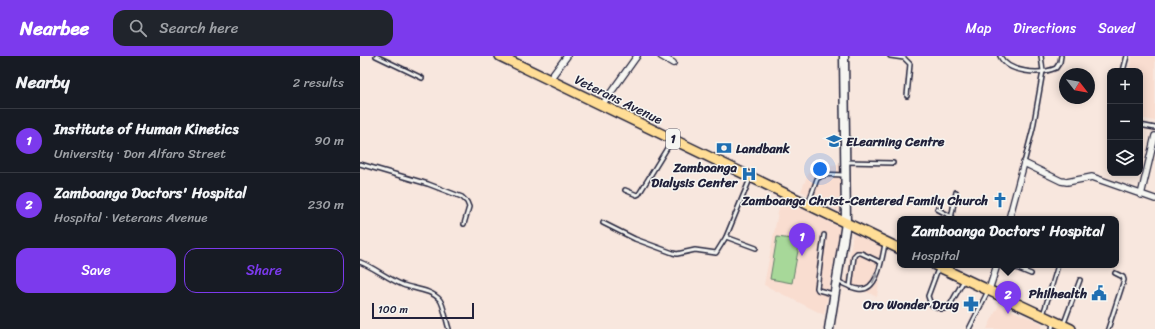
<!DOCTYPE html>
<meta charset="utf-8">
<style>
:root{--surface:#171b24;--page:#20242c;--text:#f1f3f6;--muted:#9ea1a6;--line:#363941;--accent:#7c3aed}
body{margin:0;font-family:Sriracha,sans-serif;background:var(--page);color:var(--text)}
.controls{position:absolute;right:12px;top:12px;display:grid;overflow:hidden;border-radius:8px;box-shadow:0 2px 10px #0003}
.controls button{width:36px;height:36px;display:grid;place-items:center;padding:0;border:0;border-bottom:1px solid var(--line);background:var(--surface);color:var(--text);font:20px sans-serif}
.compass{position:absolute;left:699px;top:12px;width:36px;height:36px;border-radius:50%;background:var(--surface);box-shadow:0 2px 10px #0003;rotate:121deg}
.scale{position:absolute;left:12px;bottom:10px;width:102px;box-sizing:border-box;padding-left:4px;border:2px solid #22223b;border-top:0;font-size:11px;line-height:14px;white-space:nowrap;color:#22223b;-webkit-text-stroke:3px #f6f6f2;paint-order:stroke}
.you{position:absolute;left:460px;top:113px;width:14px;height:14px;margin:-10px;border:3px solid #fff;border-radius:50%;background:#1a73e8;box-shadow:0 0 0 6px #1a73e833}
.badge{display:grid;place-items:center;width:26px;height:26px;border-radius:50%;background:var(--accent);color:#fff;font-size:13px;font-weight:700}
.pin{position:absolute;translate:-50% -33px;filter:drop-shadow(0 1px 2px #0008)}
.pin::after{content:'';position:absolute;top:21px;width:14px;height:12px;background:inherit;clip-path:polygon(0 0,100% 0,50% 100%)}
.popup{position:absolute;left:537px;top:160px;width:222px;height:52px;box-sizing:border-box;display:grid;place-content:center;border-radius:8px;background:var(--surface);filter:drop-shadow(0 1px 3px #0005);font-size:13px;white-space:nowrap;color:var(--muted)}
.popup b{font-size:15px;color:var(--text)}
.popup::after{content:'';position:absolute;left:50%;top:100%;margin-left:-8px;border:8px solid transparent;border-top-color:var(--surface)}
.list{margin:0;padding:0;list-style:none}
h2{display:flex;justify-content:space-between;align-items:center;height:52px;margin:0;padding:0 16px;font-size:17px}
h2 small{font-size:13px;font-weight:400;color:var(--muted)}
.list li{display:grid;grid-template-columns:26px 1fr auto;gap:12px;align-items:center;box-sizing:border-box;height:64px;padding:0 16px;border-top:1px solid var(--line)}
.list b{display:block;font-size:15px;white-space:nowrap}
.list p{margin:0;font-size:13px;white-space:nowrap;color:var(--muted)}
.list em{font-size:13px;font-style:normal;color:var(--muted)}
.actions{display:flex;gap:8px;padding:12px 16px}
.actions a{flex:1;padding:9px 0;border:1px solid var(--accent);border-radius:12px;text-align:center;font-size:14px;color:var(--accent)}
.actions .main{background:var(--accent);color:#fff}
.icon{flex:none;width:22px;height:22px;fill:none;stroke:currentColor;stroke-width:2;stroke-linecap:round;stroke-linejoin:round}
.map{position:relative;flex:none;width:795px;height:273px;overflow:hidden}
header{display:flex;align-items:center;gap:24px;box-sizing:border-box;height:56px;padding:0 20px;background:var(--accent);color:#fff}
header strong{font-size:19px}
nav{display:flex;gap:22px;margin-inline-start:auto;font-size:14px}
.search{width:280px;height:36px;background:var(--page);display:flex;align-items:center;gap:10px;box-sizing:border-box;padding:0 14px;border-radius:12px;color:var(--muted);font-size:15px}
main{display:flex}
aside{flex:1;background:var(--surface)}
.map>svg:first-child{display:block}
.built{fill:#f9ddd0}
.green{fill:#a7d899;stroke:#647d6a}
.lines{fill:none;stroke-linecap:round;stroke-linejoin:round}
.service-casing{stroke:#22223b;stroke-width:6}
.minor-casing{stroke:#22223b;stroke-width:8}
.secondary-casing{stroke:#22223b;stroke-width:11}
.primary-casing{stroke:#22223b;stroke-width:12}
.service{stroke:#f6f6f2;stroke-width:3}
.minor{stroke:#f6f6f2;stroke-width:5.5}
.secondary{stroke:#f6f6f2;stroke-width:8}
.primary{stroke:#ffdd96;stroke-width:9}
.oneway{fill:#9797a0}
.labels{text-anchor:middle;stroke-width:3;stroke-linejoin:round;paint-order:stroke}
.shield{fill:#f6f6f2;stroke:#626272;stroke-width:1}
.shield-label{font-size:12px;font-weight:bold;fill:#22223b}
.street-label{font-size:13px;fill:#22223b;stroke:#f6f6f2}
.poi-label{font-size:13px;font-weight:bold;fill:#22223b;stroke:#f6f6f2;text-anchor:end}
</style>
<header>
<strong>Nearbee</strong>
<div class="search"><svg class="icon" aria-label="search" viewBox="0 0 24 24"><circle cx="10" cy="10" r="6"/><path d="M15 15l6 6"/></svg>Search here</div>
<nav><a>Map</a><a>Directions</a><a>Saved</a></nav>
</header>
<main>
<aside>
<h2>Nearby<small>2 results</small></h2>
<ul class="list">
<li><span class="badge">1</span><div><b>Institute of Human Kinetics</b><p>University · Don Alfaro Street</p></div><em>90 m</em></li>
<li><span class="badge">2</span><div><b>Zamboanga Doctors' Hospital</b><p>Hospital · Veterans Avenue</p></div><em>230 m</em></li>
</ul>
<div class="actions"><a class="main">Save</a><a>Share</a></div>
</aside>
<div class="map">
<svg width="795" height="273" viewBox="0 0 795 273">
<rect width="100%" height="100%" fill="#f8e7de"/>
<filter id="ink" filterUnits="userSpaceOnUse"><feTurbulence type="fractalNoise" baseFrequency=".025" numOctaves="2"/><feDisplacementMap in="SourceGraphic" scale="8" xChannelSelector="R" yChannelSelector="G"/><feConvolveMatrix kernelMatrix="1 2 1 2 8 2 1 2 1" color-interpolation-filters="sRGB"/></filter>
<g filter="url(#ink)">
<!-- built -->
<g class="built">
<path d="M772 0H795V65L780 62V15H769Z"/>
<path d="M481 108V157L441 135 451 111Z"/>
<path d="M421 141 480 172 464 259 404 229Z"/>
<path d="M493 177 524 190 517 241 486 226Z"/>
<path d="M639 249 682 267V273H627Z"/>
</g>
<!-- green -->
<path class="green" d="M417 181 440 184 432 227 410 223Z"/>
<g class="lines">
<!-- service casing -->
<g class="service-casing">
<g id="service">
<path d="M16 0 62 22"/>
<path d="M530 0 544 2 550 8 547 40"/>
<path d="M640 0C648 17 680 19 696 12L700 6 701 0"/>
<path d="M763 15 767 0"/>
<path d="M780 69 795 72"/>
<path d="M486 106 533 107"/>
<path d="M664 107 673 72 683 15 681 0"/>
<path d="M0 108 68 128 102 141 107 146 109 151 104 168"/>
<path d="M265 134 277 139 279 138 312 84"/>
<path d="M448 148 457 123C465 116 476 119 485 119"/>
<path d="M577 153 592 161"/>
<path d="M591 163 596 136"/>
<path d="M243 167 275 183 313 197 317 198 335 194 356 197 366 181 390 123"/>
<path d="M464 179 457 232 458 234 473 238"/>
<path d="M366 181 396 192"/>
<path d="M0 206C15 212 28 223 43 229 54 233 72 234 80 244 84 249 86 265 89 273"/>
<path d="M649 209 671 218"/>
<path d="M578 213 568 240 570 246 572 249 581 253H584L590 249 604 224"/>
<path d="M477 225C484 228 491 232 498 233 518 237 522 202 525 188"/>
<path d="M490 231 494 200 497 197H501L520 206"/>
<path d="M683 259 698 209"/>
<path d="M704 267 720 224"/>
<path d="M609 273 628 235"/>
<path d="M692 273 693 266"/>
<path d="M748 273 764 224 763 221 755 217"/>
</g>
</g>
<!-- minor casing -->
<g class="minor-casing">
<g id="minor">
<path d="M301 0 313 7"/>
<path d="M190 23 207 0"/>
<path d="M242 49 277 0"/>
<path d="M781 139 795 80"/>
<path d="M649 163 664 107 701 125 707 126 732 121 795 143"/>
<path d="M629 234 637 209"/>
</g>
</g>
<!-- secondary casing -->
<g class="secondary-casing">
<path id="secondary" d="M469 273 486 167 484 0"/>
</g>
<!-- primary casing -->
<g class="primary-casing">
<g id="primary">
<path d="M140 0 540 193"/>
<path d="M575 209 711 273"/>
</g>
</g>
<!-- service -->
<use href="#service" class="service"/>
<!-- minor -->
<use href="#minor" class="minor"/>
<!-- secondary -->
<use href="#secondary" class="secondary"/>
<!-- primary -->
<use href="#primary" class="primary"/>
</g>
<!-- one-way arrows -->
<defs><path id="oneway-solid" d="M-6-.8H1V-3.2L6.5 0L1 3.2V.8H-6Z"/></defs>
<use class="oneway" href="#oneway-solid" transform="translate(515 222) rotate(-65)"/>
</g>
<!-- icons -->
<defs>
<g id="school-bare" transform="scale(1.2)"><path d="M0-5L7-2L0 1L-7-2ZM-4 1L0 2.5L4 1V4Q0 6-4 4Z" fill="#1f6fb2" stroke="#f6f6f2" stroke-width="2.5" paint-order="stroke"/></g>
<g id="bank-bare" transform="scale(1.2)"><path d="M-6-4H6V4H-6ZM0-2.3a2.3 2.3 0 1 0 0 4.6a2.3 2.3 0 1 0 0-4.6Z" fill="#1f6fb2" stroke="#f6f6f2" stroke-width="2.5" paint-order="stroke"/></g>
<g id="hospital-bare" transform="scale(1.2)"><path d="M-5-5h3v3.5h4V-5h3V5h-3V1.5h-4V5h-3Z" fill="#1f6fb2" stroke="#f6f6f2" stroke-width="2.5" paint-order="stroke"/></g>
<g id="church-bare" transform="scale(1.2)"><path d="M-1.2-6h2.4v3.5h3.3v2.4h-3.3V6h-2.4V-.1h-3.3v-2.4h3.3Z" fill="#1f6fb2" stroke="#f6f6f2" stroke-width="2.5" paint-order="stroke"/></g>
<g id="civic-bare" transform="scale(1.2)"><path d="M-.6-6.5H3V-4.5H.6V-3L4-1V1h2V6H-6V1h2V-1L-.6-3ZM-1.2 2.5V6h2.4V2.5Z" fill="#1f6fb2" stroke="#f6f6f2" stroke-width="2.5" paint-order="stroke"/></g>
<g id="pharmacy-bare" transform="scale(1.2)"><path d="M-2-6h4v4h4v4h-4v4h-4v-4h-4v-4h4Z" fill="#1f6fb2" stroke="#f6f6f2" stroke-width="2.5" paint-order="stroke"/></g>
</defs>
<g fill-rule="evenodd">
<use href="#school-bare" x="474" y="85"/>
<use href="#bank-bare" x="364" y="92"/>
<use href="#hospital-bare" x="389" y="118"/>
<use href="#church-bare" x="640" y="144"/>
<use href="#civic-bare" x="739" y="237"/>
<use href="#pharmacy-bare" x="611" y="248"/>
</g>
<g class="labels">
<!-- shield labels -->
<rect class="shield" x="306" y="73" width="14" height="20" rx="3"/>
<g class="shield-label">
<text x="313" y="87">1</text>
</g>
<!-- street labels -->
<g class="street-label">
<text transform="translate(259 43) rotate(26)" y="5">Veterans Avenue</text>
</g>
<!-- poi labels -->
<g class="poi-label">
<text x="486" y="90" text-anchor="start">ELearning Centre</text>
<text x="376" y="97" text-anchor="start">Landbank</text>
<text x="377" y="116">Zamboanga<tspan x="377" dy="15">Dialysis Center</tspan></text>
<text x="628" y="149">Zamboanga Christ-Centered Family Church</text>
<text x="727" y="242">Philhealth</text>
<text x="599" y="253">Oro Wonder Drug</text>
</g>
</g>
</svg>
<div class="controls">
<button>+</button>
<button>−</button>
<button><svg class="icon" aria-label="layers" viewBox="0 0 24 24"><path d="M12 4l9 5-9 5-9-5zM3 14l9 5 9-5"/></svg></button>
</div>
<svg class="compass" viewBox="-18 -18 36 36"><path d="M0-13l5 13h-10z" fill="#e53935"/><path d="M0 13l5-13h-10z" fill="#9ea1a6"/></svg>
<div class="scale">100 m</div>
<div class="you"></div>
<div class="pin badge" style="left:442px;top:200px">1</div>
<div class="pin badge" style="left:648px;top:258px">2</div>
<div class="popup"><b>Zamboanga Doctors' Hospital</b>Hospital</div>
</div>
</main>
